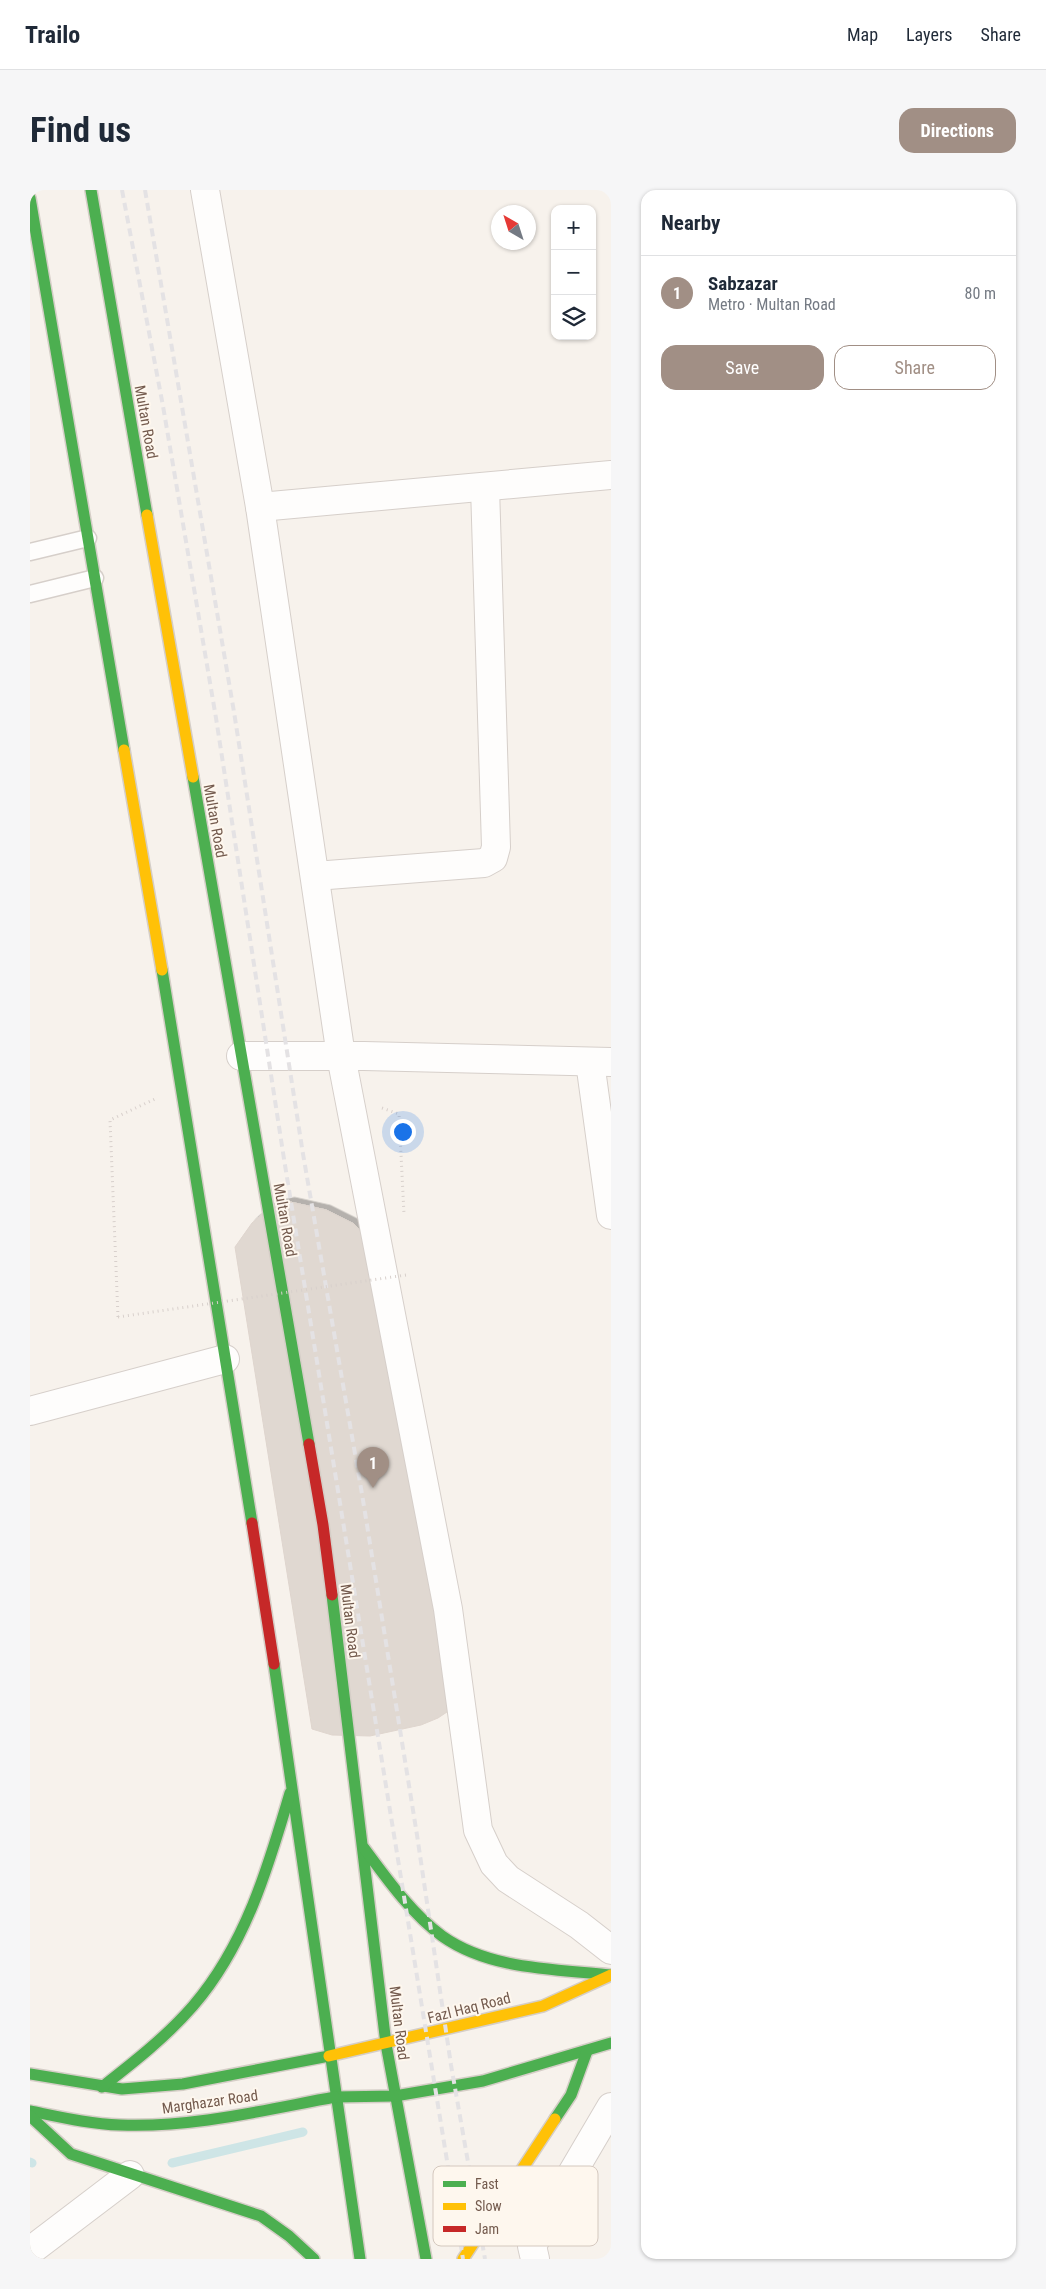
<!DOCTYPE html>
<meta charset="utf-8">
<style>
:root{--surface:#fff;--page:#f6f6f7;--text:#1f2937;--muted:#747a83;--line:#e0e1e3;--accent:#a18f85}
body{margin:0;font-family:"Roboto Condensed",sans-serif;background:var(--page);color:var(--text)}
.controls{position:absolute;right:15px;top:15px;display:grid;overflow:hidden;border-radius:10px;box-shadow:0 1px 4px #0004}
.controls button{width:45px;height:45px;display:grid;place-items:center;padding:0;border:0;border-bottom:1px solid var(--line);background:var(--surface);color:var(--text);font:25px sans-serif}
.compass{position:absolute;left:461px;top:15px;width:45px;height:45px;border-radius:50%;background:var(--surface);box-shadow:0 1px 4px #0004;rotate:321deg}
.you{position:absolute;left:372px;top:941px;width:18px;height:18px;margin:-12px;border:4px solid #fff;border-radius:50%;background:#1a73e8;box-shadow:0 0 0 8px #1a73e833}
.badge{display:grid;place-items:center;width:32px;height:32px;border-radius:50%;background:var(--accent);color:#fff;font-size:16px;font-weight:700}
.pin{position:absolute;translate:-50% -41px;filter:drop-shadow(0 1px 2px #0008)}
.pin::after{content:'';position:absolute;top:26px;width:18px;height:15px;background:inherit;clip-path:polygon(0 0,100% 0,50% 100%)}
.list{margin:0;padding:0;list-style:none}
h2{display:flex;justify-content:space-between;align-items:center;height:65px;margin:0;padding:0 20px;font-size:21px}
h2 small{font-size:16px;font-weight:400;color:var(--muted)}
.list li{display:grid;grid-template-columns:32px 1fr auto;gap:15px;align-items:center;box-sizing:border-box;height:75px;padding:0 20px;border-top:1px solid var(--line)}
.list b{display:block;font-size:19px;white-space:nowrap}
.list p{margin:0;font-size:16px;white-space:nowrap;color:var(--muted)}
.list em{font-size:16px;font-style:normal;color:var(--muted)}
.actions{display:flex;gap:10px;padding:15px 20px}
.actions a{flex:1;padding:11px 0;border:1px solid var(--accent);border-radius:15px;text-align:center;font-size:18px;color:var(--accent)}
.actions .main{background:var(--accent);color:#fff}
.icon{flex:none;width:28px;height:28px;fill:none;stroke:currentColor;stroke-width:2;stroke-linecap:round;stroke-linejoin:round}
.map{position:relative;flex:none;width:581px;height:2069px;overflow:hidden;border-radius:15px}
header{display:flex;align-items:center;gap:30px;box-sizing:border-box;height:70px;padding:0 25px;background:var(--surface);border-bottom:1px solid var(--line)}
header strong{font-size:24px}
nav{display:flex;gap:28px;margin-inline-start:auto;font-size:18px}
.intro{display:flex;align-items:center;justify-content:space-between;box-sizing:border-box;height:120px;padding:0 30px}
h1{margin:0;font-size:35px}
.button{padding:12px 22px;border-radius:15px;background:var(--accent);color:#fff;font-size:18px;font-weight:700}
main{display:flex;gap:30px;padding:0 30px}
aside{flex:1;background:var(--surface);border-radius:15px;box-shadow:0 1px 4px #0004}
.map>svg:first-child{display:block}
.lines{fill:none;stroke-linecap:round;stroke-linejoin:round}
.stream{stroke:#cee5e6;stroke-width:9}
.building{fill:#e0d8d1;stroke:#dfd5ce;filter:url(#shadow)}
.lane-casing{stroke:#d6cfca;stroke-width:19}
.street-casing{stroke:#d6cfca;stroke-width:30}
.fast-casing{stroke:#d5cec7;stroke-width:14}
.slow-casing{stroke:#d5cec7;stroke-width:14}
.jam-casing{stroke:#d5cec7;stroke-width:14}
.path{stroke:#d8d0cc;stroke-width:3;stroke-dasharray:1 4;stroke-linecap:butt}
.lane{stroke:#fefdfc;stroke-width:16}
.street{stroke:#fefdfc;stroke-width:28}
.fast{stroke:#4caf50;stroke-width:11}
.slow{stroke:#ffc107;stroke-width:11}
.jam{stroke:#c62828;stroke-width:11}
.rail{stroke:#e4e2e4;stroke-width:4;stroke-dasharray:8 5;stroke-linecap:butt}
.path-bridge{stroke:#d8d0cc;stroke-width:3;stroke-dasharray:1 4;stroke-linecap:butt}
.labels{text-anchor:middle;stroke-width:4;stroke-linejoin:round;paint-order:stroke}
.street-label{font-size:15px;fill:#735a4d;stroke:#fef7ee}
.key{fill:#fef7ee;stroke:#d4c8be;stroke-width:1}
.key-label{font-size:14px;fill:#735a4d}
</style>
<header>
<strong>Trailo</strong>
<nav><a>Map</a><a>Layers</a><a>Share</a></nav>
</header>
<div class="intro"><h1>Find us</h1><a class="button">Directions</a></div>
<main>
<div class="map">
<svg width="581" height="2069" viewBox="0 0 581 2069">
<defs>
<filter id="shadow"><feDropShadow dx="4.5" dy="-4.5" stdDeviation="0" flood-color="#0004"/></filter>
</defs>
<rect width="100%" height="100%" fill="#f7f2ec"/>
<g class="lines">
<!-- stream -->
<g class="stream">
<path d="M0 1972 2 1973"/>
<path d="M142 1973 273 1942"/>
</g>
</g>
<!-- building -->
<path class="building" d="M260 1012 296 1020 324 1034 335 1046 423 1518 408 1528 391 1535 340 1546 302 1545 282 1539 205 1057 222 1033 235 1022 245 1015Z"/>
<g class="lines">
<!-- lane casing -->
<g class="lane-casing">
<g id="lane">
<path d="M0 362 58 348"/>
<path d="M0 404 65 388"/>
</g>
</g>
<!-- street casing -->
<g class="street-casing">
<g id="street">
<path d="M175 0 230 317 311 866 418 1419 448 1640 464 1674 478 1689 549 1735 581 1760"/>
<path d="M230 317 581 285"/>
<path d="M285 686 454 673 463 668 466 657 455 297"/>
<path d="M211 866H334L581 872"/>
<path d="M560 872 581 1025"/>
<path d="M0 1221 195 1169"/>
<path d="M0 2061 100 1985"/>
<path d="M505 2069 502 2056 531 2002 581 1917"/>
</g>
</g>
<!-- fast casing -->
<g class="fast-casing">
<g id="fast">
<path d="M61 0 117 325"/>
<path d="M0 8 94 560"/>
<path d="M163 587 279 1254"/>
<path d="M132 780 222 1333"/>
<path d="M302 1405 356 1854 396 2069"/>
<path d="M244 1474 330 2069"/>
<path d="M334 1658C357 1689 381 1723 412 1746 460 1780 525 1779 581 1785"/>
<path d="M0 1884 92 1899 153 1894 299 1866"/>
<path d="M72 1897C104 1872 136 1847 163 1816 215 1756 238 1678 260 1603"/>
<path d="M305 1907 365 1906 453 1891 581 1853"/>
<path d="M0 1921C30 1927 60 1934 90 1935 162 1938 234 1920 305 1907"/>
<path d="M0 1926 41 1964 231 2026 259 2046 284 2069"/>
<path d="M525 1929 541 1905 557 1861"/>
</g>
</g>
<!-- slow casing -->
<g class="slow-casing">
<g id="slow">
<path d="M117 325 163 587"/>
<path d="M94 560 132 780"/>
<path d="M299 1866 513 1816 581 1785"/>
<path d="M433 2069 525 1929"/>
</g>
</g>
<!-- jam casing -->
<g class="jam-casing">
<g id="jam">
<path d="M279 1254 293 1335 302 1405"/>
<path d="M222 1333 244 1474"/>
</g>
</g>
<!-- path -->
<g class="path">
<path d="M352 918 369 924 374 1024"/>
<path d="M88 1127 80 930 125 909"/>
</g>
<!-- lane -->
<use href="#lane" class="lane"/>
<!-- street -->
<use href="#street" class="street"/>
<!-- fast -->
<use href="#fast" class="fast"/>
<!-- slow -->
<use href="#slow" class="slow"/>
<!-- jam -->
<use href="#jam" class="jam"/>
<!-- rail -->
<g class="rail">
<path d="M92 0 133 216 186 528 254 969 433 2069"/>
<path d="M115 0 204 522 273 964 332 1304 387 1645 421 1875 455 2069"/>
</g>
<!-- path-bridge -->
<path class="path-bridge" d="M88 1127 376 1085"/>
</g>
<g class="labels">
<!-- street labels -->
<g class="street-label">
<text transform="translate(116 232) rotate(80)" y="5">Multan Road</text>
<text transform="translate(185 631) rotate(80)" y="5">Multan Road</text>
<text transform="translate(255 1030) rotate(80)" y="5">Multan Road</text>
<text transform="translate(320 1431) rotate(83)" y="5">Multan Road</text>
<text transform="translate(439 1818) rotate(-14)" y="5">Fazl Haq Road</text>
<text transform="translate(369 1833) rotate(83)" y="5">Multan Road</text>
<text transform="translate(180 1912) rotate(-8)" y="5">Marghazar Road</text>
</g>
</g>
<!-- legend -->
<rect x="403" y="1976" width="165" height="80" rx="8" class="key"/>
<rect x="413" y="1991" width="23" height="6" fill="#4caf50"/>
<rect x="413" y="2013" width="23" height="7" fill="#ffc107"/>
<rect x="413" y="2036" width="23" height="6" fill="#c62828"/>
<g class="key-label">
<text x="445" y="1999">Fast</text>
<text x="445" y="2021">Slow</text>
<text x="445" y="2044">Jam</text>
</g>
</svg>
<div class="controls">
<button>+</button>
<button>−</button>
<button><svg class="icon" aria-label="layers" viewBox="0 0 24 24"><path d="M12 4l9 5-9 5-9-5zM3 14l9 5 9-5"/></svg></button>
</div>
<svg class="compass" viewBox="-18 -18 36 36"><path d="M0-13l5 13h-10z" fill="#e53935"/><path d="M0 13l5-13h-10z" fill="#747a83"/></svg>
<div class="you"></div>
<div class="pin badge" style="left:343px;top:1298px">1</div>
</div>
<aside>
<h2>Nearby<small></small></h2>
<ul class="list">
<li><span class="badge">1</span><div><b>Sabzazar</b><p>Metro · Multan Road</p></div><em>80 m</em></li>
</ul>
<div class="actions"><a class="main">Save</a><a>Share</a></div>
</aside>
</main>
